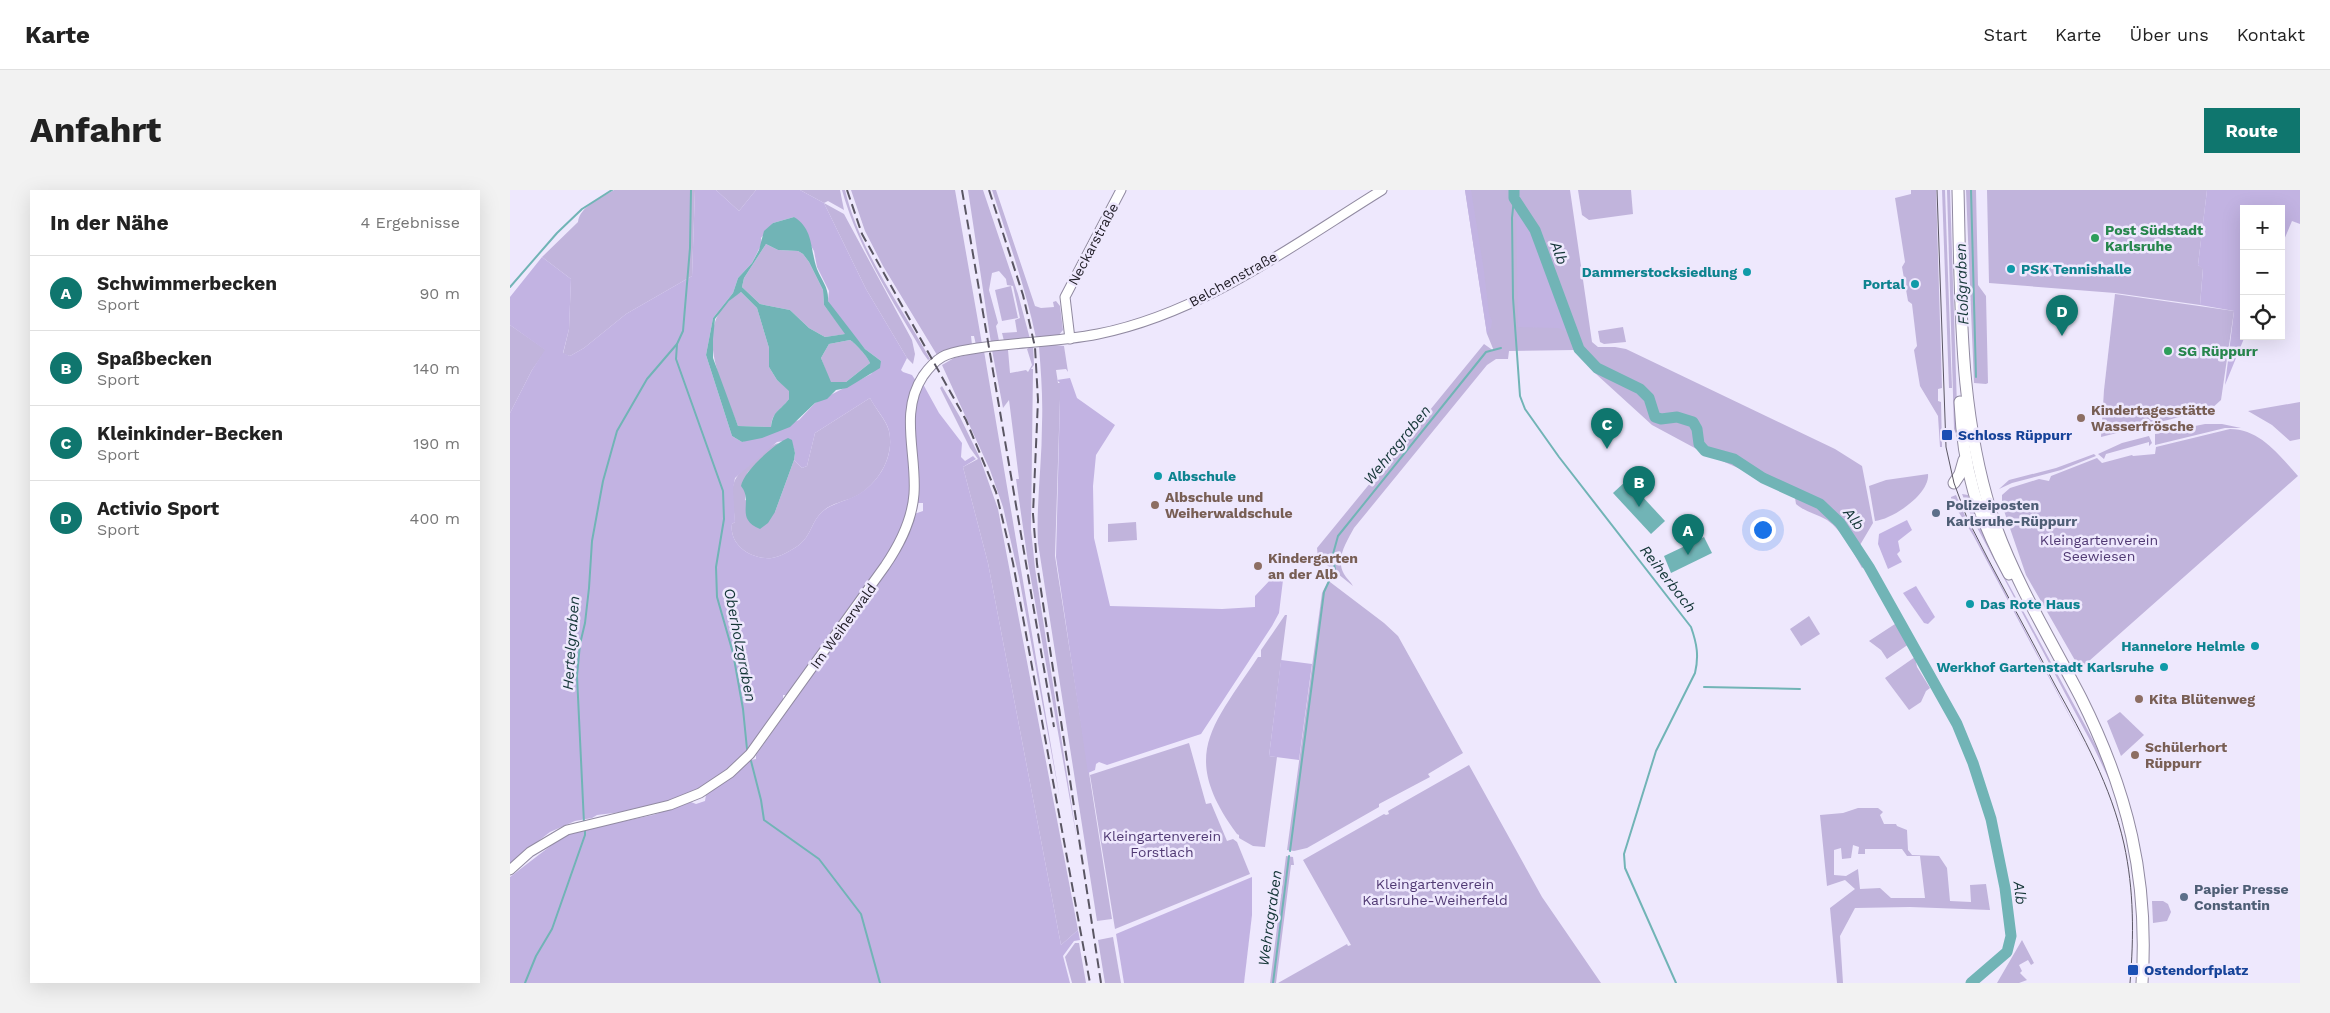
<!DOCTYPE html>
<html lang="de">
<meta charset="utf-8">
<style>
:root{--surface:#fff;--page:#f2f2f2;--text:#222;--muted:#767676;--line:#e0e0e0;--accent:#0f766e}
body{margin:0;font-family:"Work Sans",sans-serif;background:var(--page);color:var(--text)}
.controls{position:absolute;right:15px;top:15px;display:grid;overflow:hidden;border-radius:0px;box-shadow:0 5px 20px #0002}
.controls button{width:45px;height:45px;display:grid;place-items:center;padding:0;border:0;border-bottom:1px solid var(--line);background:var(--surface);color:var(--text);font:25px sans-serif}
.you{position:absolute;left:1252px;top:339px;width:18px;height:18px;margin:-12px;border:4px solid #fff;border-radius:50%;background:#1a73e8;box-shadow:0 0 0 8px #1a73e833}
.badge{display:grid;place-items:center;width:32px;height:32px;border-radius:50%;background:var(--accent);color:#fff;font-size:16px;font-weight:700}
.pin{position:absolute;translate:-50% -41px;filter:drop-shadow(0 1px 2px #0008)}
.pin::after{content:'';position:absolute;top:26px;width:18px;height:15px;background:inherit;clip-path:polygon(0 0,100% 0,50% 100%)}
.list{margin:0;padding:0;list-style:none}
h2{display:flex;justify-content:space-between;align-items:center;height:65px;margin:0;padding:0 20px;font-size:21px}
h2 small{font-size:16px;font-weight:400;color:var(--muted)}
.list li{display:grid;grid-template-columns:32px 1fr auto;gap:15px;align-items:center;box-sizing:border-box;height:75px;padding:0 20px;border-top:1px solid var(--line)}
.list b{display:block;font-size:19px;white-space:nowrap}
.list p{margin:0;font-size:16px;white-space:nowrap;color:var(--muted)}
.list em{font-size:16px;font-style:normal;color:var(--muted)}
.icon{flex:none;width:28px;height:28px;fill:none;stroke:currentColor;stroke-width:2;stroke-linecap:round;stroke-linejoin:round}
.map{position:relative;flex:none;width:1790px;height:793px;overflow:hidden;border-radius:0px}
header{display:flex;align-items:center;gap:30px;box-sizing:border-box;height:70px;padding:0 25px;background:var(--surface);border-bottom:1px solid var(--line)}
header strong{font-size:24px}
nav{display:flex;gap:28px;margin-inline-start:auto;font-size:18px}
.intro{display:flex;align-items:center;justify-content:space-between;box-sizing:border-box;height:120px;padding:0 30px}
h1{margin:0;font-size:35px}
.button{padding:12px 22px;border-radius:0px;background:var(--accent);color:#fff;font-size:18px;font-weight:700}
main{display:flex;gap:30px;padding:0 30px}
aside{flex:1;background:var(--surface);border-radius:0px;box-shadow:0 5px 20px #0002}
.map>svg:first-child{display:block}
.green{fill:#c1b4dc;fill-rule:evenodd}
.forest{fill:#c2b3e2;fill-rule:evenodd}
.water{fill:#71b4b6;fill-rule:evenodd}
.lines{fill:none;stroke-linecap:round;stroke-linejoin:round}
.stream{stroke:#71b4b6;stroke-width:2}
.river{stroke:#71b4b6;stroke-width:11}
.minor-casing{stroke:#918aa1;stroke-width:11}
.major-casing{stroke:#918aa1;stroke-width:13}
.minor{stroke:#fff;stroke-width:9}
.major{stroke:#fff;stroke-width:11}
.tram{stroke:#5a5663;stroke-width:1}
.rail{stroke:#5a5663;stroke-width:2;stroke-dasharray:10 5;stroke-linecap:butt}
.leisure-dot{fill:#2e9e5b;stroke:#eee8fd;stroke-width:2}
.culture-dot{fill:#0f9aa8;stroke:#eee8fd;stroke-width:2}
.education-dot{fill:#8d6e63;stroke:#eee8fd;stroke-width:2}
.transit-dot{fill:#1a4fb4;stroke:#eee8fd;stroke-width:2}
.service-dot{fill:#5c6f8a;stroke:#eee8fd;stroke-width:2}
.labels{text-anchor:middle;stroke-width:5;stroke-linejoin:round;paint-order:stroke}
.leisure-label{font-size:14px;font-weight:bold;fill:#27864d;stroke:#eee8fd;text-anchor:start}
.street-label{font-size:14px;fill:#1f1c25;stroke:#eee8fd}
.culture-label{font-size:14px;font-weight:bold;fill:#0d838f;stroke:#eee8fd;text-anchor:end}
.education-label{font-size:14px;font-weight:bold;fill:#785e54;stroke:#eee8fd;text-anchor:start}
.transit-label{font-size:14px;font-weight:bold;fill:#164399;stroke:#eee8fd;text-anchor:start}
.service-label{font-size:14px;font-weight:bold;fill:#4e5e75;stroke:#eee8fd;text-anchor:start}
.park-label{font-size:14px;fill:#503973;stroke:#eee8fd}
.water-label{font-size:15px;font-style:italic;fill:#143637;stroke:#eee8fd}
</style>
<header>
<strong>Karte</strong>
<nav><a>Start</a><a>Karte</a><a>Über uns</a><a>Kontakt</a></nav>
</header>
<div class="intro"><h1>Anfahrt</h1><a class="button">Route</a></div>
<main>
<aside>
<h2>In der Nähe<small>4 Ergebnisse</small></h2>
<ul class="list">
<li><span class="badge">A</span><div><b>Schwimmerbecken</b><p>Sport</p></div><em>90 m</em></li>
<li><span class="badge">B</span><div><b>Spaßbecken</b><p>Sport</p></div><em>140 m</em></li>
<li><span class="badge">C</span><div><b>Kleinkinder-Becken</b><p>Sport</p></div><em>190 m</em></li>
<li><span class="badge">D</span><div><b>Activio Sport</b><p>Sport</p></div><em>400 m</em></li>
</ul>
</aside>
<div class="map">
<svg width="1790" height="793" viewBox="0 0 1790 793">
<rect width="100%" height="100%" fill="#eee8fd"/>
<!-- green -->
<g class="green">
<path d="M104 0H185L182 86 116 124 74 158 60 166 53 164 59 139 61 89 32 67 68 32C70 16 91 8 104 0Z"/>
<path d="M206 0H246L229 21Z"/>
<path d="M290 0H330L334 20 318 11 314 13 334 24 402 150 405 164 403 174 397 168 356 99 314 13Z"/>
<path d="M332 0H335C350 62 390 114 420 169L418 170 413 163C383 111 348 58 332 0Z"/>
<path d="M341 0H445L472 154 466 155 464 146H461L462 155 427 165 373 76 355 41Z"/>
<path d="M458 0H473L508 104 520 149 494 151 492 143 507 142 505 130 510 128 503 96 497 95 496 89 489 81 482 83 479 100 488 133 486 136 489 151 481 153Z"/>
<path d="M482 0H486L525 116 531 118 544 117 543 112 546 111 550 116 553 140 548 146 526 148C516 99 498 49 482 0Z"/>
<path d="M955 0H1060L1082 152 1088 157H1105L1116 159 1325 259 1352 276 1363 333 1350 355 1331 330 1316 314 1267 290 1253 289 1194 263 1142 235 1086 184 1064 160 999 161 998 169H986L977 175 844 338C837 351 825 369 834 384 836 388 841 392 843 396L808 368 807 358 974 154 984 161 977 144Z"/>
<path d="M1068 0H1121L1123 24 1079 30 1072 25Z"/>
<path d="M1401 0H1426L1432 198 1428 199V211L1431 212 1432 257H1430L1428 226 1410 196 1404 160 1407 156 1402 114 1398 111 1392 77 1395 72 1385 8 1401 4Z"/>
<path d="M1432 0H1435L1442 198H1439Z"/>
<path d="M1437 0H1440L1448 248 1444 239Z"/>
<path d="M1456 0H1466L1468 95 1476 106 1478 193 1476 194 1464 193Z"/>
<path d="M1477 0H1697L1688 75 1693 78 1690 115 1605 103 1479 93Z"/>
<path d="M256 54 268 60 288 61 293 64 299 72 313 100 314 115 336 144 315 147 299 138 280 120 250 114 232 97 234 88Z"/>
<path d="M501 96 508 128 492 131 485 100Z"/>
<path d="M231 102 247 118 259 158V177L267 190 279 200V209C271 220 262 222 261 237L228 236C212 194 178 132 231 102Z"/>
<path d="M1605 104 1724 121 1711 210 1701 219 1591 247 1594 200Z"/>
<path d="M0 135 36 160 22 180 0 223Z"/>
<path d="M1113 137 1116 152 1094 154 1090 152 1088 141Z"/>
<path d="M340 150C345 153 358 167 360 173L336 192H320L311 168 319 154Z"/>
<path d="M535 154 554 156 558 182 556 179 546 180 548 193H550V209L545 366 602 729 587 731 528 353C526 313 532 274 532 234 533 208 531 182 529 157Z"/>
<path d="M523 155 524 175 521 179H523L521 340 525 378 567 650 518 372 506 289H509L499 210 493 218 482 160H498L500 183 516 180 518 182 522 175 517 159Z"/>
<path d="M474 161 550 609 509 387 493 317 480 280 432 175 444 168Z"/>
<path d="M432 196 450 227 470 268 488 319 568 740 551 755 478 373 453 277 468 269 460 258 430 198Z"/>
<path d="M360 208C365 218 376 230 379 241 385 267 367 296 344 307 333 312 322 313 313 321 302 330 301 346 289 355 282 360 270 367 262 368 241 370 219 355 222 334L225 332C221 291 218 291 250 265 256 260 263 254 269 253L238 282 232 296 236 302 235 310 265 322 284 270 292 278 297 276 305 243Z"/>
<path d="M1790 212V249L1780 251 1762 235 1738 221Z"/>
<path d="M1695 234H1712L1731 238H1715L1645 255V244Z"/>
<path d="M1720 239C1750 239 1769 265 1788 286L1570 479 1516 385 1492 315V305L1500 298 1529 289 1539 291 1541 286 1587 268 1592 273 1622 265 1623 266 1645 264 1646 257Z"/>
<path d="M1639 246 1642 253 1639 256V252L1596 264 1594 269 1588 264 1612 253Z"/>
<path d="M1584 264 1586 266 1551 280 1502 293 1489 299 1499 290 1546 278Z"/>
<path d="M1418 284C1420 304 1383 329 1365 331L1359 296 1376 290Z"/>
<path d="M1452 304 1458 305 1479 358 1575 535 1589 562 1604 600 1584 558 1462 328Z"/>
<path d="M1446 305 1456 328 1583 570 1463 345 1441 310V307Z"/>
<path d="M1285 308C1316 306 1342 354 1355 376L1352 378C1343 362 1333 341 1317 330 1307 324 1295 322 1286 314Z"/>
<path d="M626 332 627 350 598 352V334Z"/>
<path d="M819 389 820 392 874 433 888 446 953 563 918 584 920 587 869 614V617L797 658 784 661 777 660 812 403Z"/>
<path d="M775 425H777L759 566 767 567 755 657 743 656 729 648V645L727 644C669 565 702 537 748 467H751V460Z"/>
<path d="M1299 426 1310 444 1291 456 1280 439Z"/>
<path d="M1385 434 1399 454 1377 469 1371 460 1359 451Z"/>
<path d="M1405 467 1407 477 1420 498 1416 501 1411 512 1399 520 1375 488Z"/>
<path d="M1610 522 1634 545 1611 566 1597 531Z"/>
<path d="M679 553 696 614 701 613 717 651 723 649 727 652 740 684 605 739 580 585Z"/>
<path d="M959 575 1032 707 1091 793H768L837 754 838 756 841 755 793 670 874 624 876 625 879 624 878 621Z"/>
<path d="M1348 618H1368L1373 622 1370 625 1374 634H1386L1387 636 1397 640 1398 660 1402 665 1429 666 1437 678 1440 711 1461 712 1460 695 1476 694 1480 720 1400 717 1345 718 1330 746 1333 793H1327L1320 718 1345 699 1335 690 1317 696 1310 625 1333 623ZM1343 655 1349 657 1348 664H1355V659H1392L1397 666H1410L1415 708H1381L1370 698 1350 699 1348 679 1336 686 1324 685V660L1331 658 1332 669 1341 668Z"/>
<path d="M776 666 783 667 784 675H781L766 793H760Z"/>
<path d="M1642 711H1653L1658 714 1661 722 1657 731 1643 733Z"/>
<path d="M603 747 611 793H595L588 750Z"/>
<path d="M1512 750 1524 773 1521 775 1518 770 1509 775 1512 781 1510 783 1517 790 1509 793H1487Z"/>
<path d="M565 753H569L576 793H562L555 767Z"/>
</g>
<!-- forest -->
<g class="forest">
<path d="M185 0H206L229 21 246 0H290L314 13 356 99 397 168 391 180 393 182 402 185 406 191 401 304 394 333 382 360 278 505H273V512L240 559 218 580 185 602 158 613 120 621 87 625 82 628 65 631 40 642 0 673V223L22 180 35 160 0 135V107L32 67 61 89 59 139 53 163 60 166 74 158 116 124 182 86ZM284 27 304 61 307 77 319 101 318 111 323 120 355 159 371 171 361 184 305 213 289 230 232 252 222 246 196 165 203 128 223 103 228 88 242 73 252 53 251 48 263 33ZM360 208C365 218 377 231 379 241 385 268 367 296 343 307 332 312 322 314 313 321 302 330 301 346 289 355 282 360 270 367 262 368 241 370 219 355 222 334L225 332 223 299 225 288 267 252 281 250 285 263 284 270 292 278 297 276 305 243Z"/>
<path d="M955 0H961L974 81 979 124 982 131 981 138 977 144Z"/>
<path d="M1697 0H1790V34L1782 31 1771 57V19H1734L1735 146 1715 195 1724 121 1690 115 1693 79 1688 75Z"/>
<path d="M1006 16 1023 42 1051 122 1061 143 1048 138 1008 137Z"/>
<path d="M560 188 567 208 605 235 586 265 583 296 584 348 600 416 712 419 745 417V406L762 388 773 390 769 423 762 436 691 544 597 575 589 572 586 574 585 580 578 583 546 367 550 209V193L547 190Z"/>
<path d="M413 194 429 223 452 253 451 267 455 271 463 266 466 269 453 277 478 373 551 755 568 740 570 750 564 751 553 766 560 793H0V687L43 654 63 642 143 625 181 612 186 614 195 611 196 605 241 570 246 569V565L380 375 404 324 413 321V313H407C411 272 393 232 413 194Z"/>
<path d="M1397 330 1402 340 1388 351 1390 361 1387 364 1392 372 1378 379 1368 354 1369 344Z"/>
<path d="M1406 396 1425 427 1418 434 1414 433 1393 403Z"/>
<path d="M771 470 802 474 789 570 759 566Z"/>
<path d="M742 687V725L734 793H614L606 744Z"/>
</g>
<!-- water -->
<g class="water">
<path d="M284 27C304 39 300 60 307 79 312 91 319 98 318 111L355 159 371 171 370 178 337 198 326 200 317 209 305 213 280 237 252 248 232 252 222 246 196 165 203 128 223 103 228 88 242 73 249 60 254 41 263 33ZM256 54 268 60 288 61 293 64 299 72 313 100 314 115 335 144 315 147 299 138 280 120 250 114 232 97 234 88ZM231 102 247 118 259 158V177L267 190 279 201V209C270 221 263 220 261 237L228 236 203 168V149L205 129 219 111ZM340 150C345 153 358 167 360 173L336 192H321L311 168 319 154Z"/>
<path d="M278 248 282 250 285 263 284 270 265 322 258 333 250 339C224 328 244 312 231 296 233 282 265 253 278 248Z"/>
<path d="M1117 290 1155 331 1141 344 1103 303Z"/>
<path d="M1194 347 1202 363 1161 383 1154 366Z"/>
</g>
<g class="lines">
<!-- stream -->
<g class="stream">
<path d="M1461 0 1466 187"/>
<path d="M1004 8 1002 28 1003 108 1010 206 1015 219 1049 267 1181 437C1187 454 1189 466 1185 483L1146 561 1114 664 1115 678 1166 793"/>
<path d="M0 97 47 43 72 19 102 0"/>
<path d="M167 154 166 169 213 301 214 329 206 377 207 407 223 463 233 519 237 559"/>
<path d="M825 381 823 364 828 346 976 162 991 158"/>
<path d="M1411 471 1416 473 1427 493 1426 498"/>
<path d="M1194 497 1290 499"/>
<path d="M241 571 251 610 254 630 309 669 351 724 370 793"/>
<path d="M74 633 67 486 70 454 75 433 79 398 82 351 93 291 107 241 137 189 167 154 173 141 180 58 181 0"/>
<path d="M780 661 814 402 820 389"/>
<path d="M15 793 26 766 42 739 75 645V638"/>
<path d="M763 793 779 666"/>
</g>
<!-- river -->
<path class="river" d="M1004 0V8L1025 40 1069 159 1087 178 1130 199 1139 208 1145 227 1151 229 1167 227 1183 232 1187 239 1189 254 1195 261 1224 269 1253 288 1310 314 1330 333 1359 377 1447 534 1463 573 1481 629 1495 698 1501 746 1497 762 1461 793"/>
<!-- minor casing -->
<g class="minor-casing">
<g id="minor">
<path d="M560 149 555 107 611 0"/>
<path d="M0 680 20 662 57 640 160 615 190 603 220 583 240 564 375 376C390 354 402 331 404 304 407 264 389 222 413 186 418 179 425 171 432 167 442 161 457 160 468 158 508 152 548 152 588 144 693 123 783 55 872 0"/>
</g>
</g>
<!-- major casing -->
<g class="major-casing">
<g id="major">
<path d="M1448 0C1451 113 1448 229 1486 337 1508 397 1542 452 1571 508 1618 602 1639 688 1632 793"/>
<path d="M1450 212C1453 279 1467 325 1499 384"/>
<path d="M1444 293 1450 284 1454 270"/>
</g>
</g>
<!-- minor -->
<use href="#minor" class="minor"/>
<!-- major -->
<use href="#major" class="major"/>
<!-- tram -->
<path class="tram" d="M1427 0 1436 257 1444 293 1457 328C1485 384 1516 439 1545 495 1573 546 1601 596 1614 654 1624 700 1624 746 1620 793"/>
<!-- rail -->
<g class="rail">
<path d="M337 0 352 44 456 230 486 302 503 373 580 793"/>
<path d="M452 0 544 537"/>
<path d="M479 0 513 105 525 157 528 210 523 324 527 374 591 793"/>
</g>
</g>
<!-- markers -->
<g class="leisure-dot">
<circle cx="1585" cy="48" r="5"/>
<circle cx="1658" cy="161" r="5"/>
</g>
<g class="culture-dot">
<circle cx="1501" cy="79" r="5"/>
<circle cx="1237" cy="82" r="5"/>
<circle cx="1405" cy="94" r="5"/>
<circle cx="648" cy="286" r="5"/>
<circle cx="1460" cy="414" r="5"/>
<circle cx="1745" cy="456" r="5"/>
<circle cx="1654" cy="477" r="5"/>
</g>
<g class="education-dot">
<circle cx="1571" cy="228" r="5"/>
<circle cx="645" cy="315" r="5"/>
<circle cx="748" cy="376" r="5"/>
<circle cx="1629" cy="509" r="5"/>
<circle cx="1625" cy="565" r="5"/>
</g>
<g class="transit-dot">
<rect x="1431" y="239" width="12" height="12" rx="2.5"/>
<rect x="1617" y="774" width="12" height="12" rx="2.5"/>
</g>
<g class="service-dot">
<circle cx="1426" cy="323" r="5"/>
<circle cx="1674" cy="707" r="5"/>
</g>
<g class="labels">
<!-- leisure labels -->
<g class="leisure-label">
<text x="1595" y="45">Post Südstadt<tspan x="1595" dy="16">Karlsruhe</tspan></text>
<text x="1668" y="166">SG Rüppurr</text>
</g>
<!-- street labels -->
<g class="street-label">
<text transform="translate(583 54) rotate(-62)" y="5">Neckarstraße</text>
<text transform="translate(723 89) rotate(-29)" y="5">Belchenstraße</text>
<text transform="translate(333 436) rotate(-54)" y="5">Im Weiherwald</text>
</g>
<!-- culture labels -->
<g class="culture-label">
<text x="1511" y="84" text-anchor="start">PSK Tennishalle</text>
<text x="1227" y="87">Dammerstocksiedlung</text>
<text x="1395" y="99">Portal</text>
<text x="658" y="291" text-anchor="start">Albschule</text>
<text x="1470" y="419" text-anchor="start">Das Rote Haus</text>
<text x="1735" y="461">Hannelore Helmle</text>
<text x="1644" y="482">Werkhof Gartenstadt Karlsruhe</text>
</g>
<!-- education labels -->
<g class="education-label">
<text x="1581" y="225">Kindertagesstätte<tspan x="1581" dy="16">Wasserfrösche</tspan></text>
<text x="655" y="312">Albschule und<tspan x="655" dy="16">Weiherwaldschule</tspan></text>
<text x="758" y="373">Kindergarten<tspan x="758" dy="16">an der Alb</tspan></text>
<text x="1639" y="514">Kita Blütenweg</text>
<text x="1635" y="562">Schülerhort<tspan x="1635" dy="16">Rüppurr</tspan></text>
</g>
<!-- transit labels -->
<g class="transit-label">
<text x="1448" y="250">Schloss Rüppurr</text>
<text x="1634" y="785">Ostendorfplatz</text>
</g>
<!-- service labels -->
<g class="service-label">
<text x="1436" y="320">Polizeiposten<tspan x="1436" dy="16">Karlsruhe-Rüppurr</tspan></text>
<text x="1684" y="704">Papier Presse<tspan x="1684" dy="16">Constantin</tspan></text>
</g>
<!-- park labels -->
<g class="park-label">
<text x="1589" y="355">Kleingartenverein<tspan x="1589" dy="16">Seewiesen</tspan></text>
<text x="652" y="651">Kleingartenverein<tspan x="652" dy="16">Forstlach</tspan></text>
<text x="925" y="699">Kleingartenverein<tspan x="925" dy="16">Karlsruhe-Weiherfeld</tspan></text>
</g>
<!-- water labels -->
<g class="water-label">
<text transform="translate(1049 63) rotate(70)" y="5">Alb</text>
<text transform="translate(1452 94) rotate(-92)" y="5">Floßgraben</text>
<text transform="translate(887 255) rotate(-51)" y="5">Wehragraben</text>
<text transform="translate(1344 329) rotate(52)" y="5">Alb</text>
<text transform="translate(1158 389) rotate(52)" y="5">Reiherbach</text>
<text transform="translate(61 453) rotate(-86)" y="5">Hertelgraben</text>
<text transform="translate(230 455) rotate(79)" y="5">Oberholzgraben</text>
<text transform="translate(1510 703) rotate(83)" y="5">Alb</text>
<text transform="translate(760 728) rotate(-82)" y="5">Wehragraben</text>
</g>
</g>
</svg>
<div class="controls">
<button>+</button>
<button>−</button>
<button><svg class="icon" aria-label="locate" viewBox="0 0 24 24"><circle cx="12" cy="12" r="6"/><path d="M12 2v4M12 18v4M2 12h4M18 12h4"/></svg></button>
</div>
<div class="you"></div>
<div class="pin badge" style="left:1178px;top:365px">A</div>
<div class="pin badge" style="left:1129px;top:317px">B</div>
<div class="pin badge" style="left:1097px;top:259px">C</div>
<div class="pin badge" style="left:1552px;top:146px">D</div>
</div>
</main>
